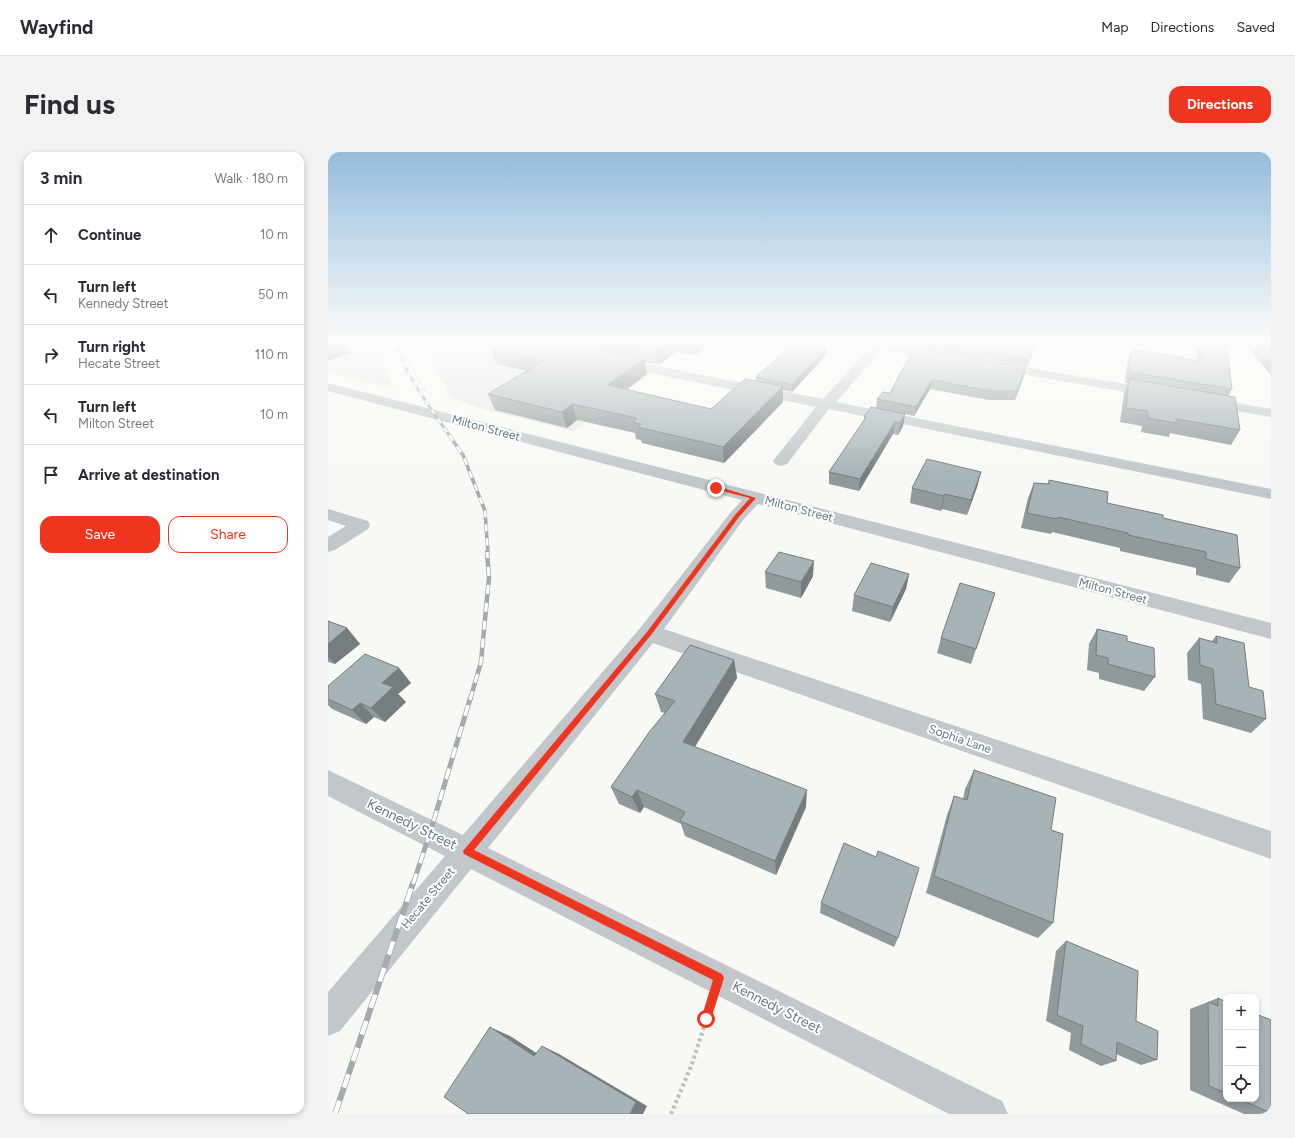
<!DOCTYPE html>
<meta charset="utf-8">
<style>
:root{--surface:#fff;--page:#f2f2f3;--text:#2b2b33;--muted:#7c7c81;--line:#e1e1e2;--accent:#ee351f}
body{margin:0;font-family:Figtree,sans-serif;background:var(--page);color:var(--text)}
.controls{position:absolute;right:12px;bottom:12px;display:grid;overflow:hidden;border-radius:8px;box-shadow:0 2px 6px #0003}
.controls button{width:36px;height:36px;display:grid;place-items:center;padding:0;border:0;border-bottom:1px solid var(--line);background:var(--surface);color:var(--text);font:20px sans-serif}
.stop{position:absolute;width:12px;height:12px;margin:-9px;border:3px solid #ee351f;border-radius:50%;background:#fff}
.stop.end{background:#ee351f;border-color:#fff;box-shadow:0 1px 4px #0008}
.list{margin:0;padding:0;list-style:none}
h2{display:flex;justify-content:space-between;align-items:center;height:52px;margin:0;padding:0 16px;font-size:17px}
h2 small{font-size:13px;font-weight:400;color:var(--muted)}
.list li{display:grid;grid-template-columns:26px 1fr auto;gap:12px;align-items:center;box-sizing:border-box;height:60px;padding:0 16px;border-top:1px solid var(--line)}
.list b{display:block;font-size:15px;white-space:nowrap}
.list p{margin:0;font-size:13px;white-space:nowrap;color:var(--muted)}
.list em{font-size:13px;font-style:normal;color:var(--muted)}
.actions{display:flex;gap:8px;padding:12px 16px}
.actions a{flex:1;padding:9px 0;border:1px solid var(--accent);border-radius:12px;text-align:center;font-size:14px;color:var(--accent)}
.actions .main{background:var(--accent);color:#fff}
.icon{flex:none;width:22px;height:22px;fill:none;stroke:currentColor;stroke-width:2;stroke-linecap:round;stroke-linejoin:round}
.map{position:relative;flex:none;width:943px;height:962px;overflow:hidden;border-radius:12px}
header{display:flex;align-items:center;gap:24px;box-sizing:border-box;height:56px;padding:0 20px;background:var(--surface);border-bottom:1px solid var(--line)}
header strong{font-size:19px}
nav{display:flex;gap:22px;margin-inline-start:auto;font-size:14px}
.intro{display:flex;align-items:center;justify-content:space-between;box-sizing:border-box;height:96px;padding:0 24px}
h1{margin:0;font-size:28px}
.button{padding:10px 18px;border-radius:12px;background:var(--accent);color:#fff;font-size:14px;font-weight:700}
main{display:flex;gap:24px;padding:0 24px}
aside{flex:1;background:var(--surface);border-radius:12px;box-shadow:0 2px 6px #0003}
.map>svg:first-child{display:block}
.built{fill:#e6e8e6}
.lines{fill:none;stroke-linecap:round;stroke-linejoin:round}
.path-far1{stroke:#bbbfc1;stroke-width:1.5;stroke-dasharray:1.5 1.5;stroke-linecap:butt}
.path{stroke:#bbbfc1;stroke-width:4;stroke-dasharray:3 3;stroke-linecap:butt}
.minor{fill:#c1c7ca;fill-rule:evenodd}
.rail-far4-casing{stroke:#a2abb0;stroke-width:3}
.rail-far3-casing{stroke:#a2abb0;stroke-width:3.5}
.rail-far2-casing{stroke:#a2abb0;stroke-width:4.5}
.rail-far1-casing{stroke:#a2abb0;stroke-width:5}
.rail-casing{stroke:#a2abb0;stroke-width:6}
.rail-far4{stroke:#fff;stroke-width:2;stroke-dasharray:5.5;stroke-linecap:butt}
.rail-far3{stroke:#fff;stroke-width:2.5;stroke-dasharray:7;stroke-linecap:butt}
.rail-far2{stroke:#fff;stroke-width:3;stroke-dasharray:9;stroke-linecap:butt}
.rail-far1{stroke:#fff;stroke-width:3.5;stroke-dasharray:11;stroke-linecap:butt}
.rail{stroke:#fff;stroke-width:4.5;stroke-dasharray:14;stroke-linecap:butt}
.wall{fill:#909a9d}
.shaded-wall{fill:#757d80}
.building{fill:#a7b3b7;stroke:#757d80}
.route{fill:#ee351f}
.labels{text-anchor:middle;stroke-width:4;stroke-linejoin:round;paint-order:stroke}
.street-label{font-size:12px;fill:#617882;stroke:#fff}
.near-street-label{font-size:14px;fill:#617882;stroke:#fff}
</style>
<header>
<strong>Wayfind</strong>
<nav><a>Map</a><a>Directions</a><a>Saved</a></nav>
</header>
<div class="intro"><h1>Find us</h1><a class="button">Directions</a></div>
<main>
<aside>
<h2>3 min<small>Walk · 180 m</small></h2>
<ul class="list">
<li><svg class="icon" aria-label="ahead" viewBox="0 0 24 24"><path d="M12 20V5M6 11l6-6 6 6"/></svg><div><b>Continue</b></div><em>10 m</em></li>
<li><svg class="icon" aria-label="left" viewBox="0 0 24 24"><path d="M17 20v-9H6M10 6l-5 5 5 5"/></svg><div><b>Turn left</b><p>Kennedy Street</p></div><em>50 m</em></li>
<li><svg class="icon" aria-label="right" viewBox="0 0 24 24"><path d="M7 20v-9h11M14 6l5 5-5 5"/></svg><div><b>Turn right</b><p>Hecate Street</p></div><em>110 m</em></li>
<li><svg class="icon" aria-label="left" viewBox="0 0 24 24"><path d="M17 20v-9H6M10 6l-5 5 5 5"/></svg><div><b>Turn left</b><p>Milton Street</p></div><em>10 m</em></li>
<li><svg class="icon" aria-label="arrive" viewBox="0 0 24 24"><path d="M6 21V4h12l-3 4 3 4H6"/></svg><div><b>Arrive at destination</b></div></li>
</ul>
<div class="actions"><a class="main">Save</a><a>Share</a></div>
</aside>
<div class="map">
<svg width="943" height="962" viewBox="0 0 943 962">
<rect width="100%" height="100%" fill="#f8f8f5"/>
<!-- built -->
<g class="built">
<path d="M0 190H48L66 237 0 220Z"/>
<path d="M93 190H199L325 219 245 279 155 257 122 245Z"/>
</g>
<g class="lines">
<!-- path-far1 -->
<path class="path-far1" d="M72 190 75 201 97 239"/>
<!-- path -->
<path class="path" d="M343 962 364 912 382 856"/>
<!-- minor -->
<g class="minor">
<path d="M521 190H561L560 192 613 200 619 204 613 208 554 198 508 250 943 337V347L501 257 459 312 453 314 447 312 445 309 488 255 289 214 283 210 289 206 495 247 542 196 523 193Z"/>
<path d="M668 210 827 237 832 238 834 241 832 244 827 245 663 217 661 214 663 211Z"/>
<path d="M0 231 943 471V487L430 352 415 368 336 477 943 679V707L325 491 160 696 674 949 680 962H621L143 717 12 879 0 884V840L117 704 0 644V618L135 683 313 475 403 360 414 348 0 239Z"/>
<path d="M879 246 943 257V265L874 253 872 250 874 247Z"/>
<path d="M0 357 40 369 42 373 40 377 7 398 0 400V385L18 374 0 368Z"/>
</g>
<!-- rail-far4 casing -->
<g class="rail-far4-casing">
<path id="rail-far4" d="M67 190C78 224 101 254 122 284"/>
</g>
<!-- rail-far3 casing -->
<g class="rail-far3-casing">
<path id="rail-far3" d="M121 283 135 303 157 359 160 401"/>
</g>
<!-- rail-far2 casing -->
<g class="rail-far2-casing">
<path id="rail-far2" d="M142 548 153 510 161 425 159 400"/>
</g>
<!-- rail-far1 casing -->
<g class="rail-far1-casing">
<path id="rail-far1" d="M85 732 102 681 142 547"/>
</g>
<!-- rail casing -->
<g class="rail-casing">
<path id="rail" d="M7 962 85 731"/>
</g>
<!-- rail-far4 -->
<use href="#rail-far4" class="rail-far4"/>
<!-- rail-far3 -->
<use href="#rail-far3" class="rail-far3"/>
<!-- rail-far2 -->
<use href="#rail-far2" class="rail-far2"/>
<!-- rail-far1 -->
<use href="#rail-far1" class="rail-far1"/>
<!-- rail -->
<use href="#rail" class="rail"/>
</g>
<!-- wall -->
<g class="wall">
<path d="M179 190H384L369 202 363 203 348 200 331 213 317 210 319 222 298 238 383 257 428 229V225L498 203 464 240 455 238V250L396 311 314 291 313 288 308 287 307 281 249 268 239 276 167 258 160 242 198 219 168 212 163 197Z"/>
<path d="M591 190H709L700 214 590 196Z"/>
<path d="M867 190H898L904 237 900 244 912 278 903 293 842 281 841 285 813 280 814 274 792 270 796 241 800 231H797L800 207 804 197 869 209Z"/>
<path d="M915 190H943V223Z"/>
<path d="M586 196 698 215 696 224 687 248H661L602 237 586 264 577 262 575 274 570 283 565 282 531 339 501 332V320L536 269V265L548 256 549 247 562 241Z"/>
<path d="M653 320 649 335 639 363 614 357 613 359 582 351 584 336Z"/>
<path d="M721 328 779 351 835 366 912 416 901 431 868 423V416L792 399V396L724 380 723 382 693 376 700 346 706 331 720 332Z"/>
<path d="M437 420 485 424 473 446 438 436Z"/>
<path d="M581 422 578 437 562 470 524 459 526 443Z"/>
<path d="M667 441 643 512 609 501 613 486Z"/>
<path d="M0 469 19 476 32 492 7 512 0 510Z"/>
<path d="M769 477 799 489 827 525 816 539 771 527V521L759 518 761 492Z"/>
<path d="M888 484 921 535 938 567 923 581 875 567 873 532 860 528 859 501 871 486 884 489Z"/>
<path d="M406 508 409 526 367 595 478 655 448 723 357 684 353 672 316 655 312 661 291 652 283 635 337 561 333 560 327 542Z"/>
<path d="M71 516 83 531 70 542 78 550 57 570 46 565 38 572 4 557 0 553V534Z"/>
<path d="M646 618 723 678 725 771 710 786 598 741 619 663 626 644 635 647 637 637Z"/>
<path d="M493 751 570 786 566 795 492 761Z"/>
<path d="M738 789 808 869 829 908 813 913 788 902V909L773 914 741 898 743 881 718 869 728 799Z"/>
<path d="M890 846 898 850V947H928L943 868V962H916L862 938V857Z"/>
</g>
<!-- shaded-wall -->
<g class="shaded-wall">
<path d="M11 190H18L24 201 0 209V193Z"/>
<path d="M232 190H242L243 196Z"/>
<path d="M340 190H346L348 200 331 213 328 198Z"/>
<path d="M362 190H384L369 202 363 203Z"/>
<path d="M708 190H709L700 214 702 207Z"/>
<path d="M498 196V203L464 240V233Z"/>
<path d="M316 207 319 222 283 249 279 233Z"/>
<path d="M698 215 696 224 687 248 689 239Z"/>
<path d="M604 228 602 237 586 264 588 255Z"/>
<path d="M455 234V250L396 311 395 295Z"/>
<path d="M244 252 249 268 239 276 234 260Z"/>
<path d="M577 262 575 274 570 283 572 271Z"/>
<path d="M567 270 565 282 531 339 532 327Z"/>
<path d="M653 320 649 335 639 363 643 348Z"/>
<path d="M617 342 614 357 613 359 616 344Z"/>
<path d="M486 409 485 424 473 446V430Z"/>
<path d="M581 422 578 437 562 470 565 455Z"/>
<path d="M19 476 32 492 7 512 0 505V492Z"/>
<path d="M406 508 409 526 359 607 355 590Z"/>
<path d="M71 516 83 531 70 542 78 550 57 570 43 556 54 531Z"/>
<path d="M32 551 46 565 38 572 24 558Z"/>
<path d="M309 638 316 655 312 661 304 645Z"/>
<path d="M479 638 478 655 448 723 447 709Z"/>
<path d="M162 875 182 884 224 911 206 904Z"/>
<path d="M214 894 231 902 319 954 315 962H302Z"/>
</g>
<!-- building -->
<g class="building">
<path d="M0 190H11L0 193Z"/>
<path d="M179 190H235L238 191 316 207 279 233 383 257 417 227 455 234 395 295 310 275 313 272 305 270 309 266 244 252 234 260 160 242 216 209 163 197Z"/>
<path d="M285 190H340L328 198Z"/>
<path d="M595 190H708L702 207Z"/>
<path d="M873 190H898L904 237 801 220 804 197 872 209V206H875Z"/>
<path d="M939 190H943V194Z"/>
<path d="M466 191 498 196 464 233 428 225Z"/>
<path d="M586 196 698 215 689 239H663L604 228 588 255 549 247 555 240 562 241Z"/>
<path d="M801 227 907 245 912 278 848 267V271L820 266V259L798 256Z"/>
<path d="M543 255 577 262 572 271 567 270 532 327 501 320 538 265H536Z"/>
<path d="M599 307 653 320 643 348 617 342 616 344 584 336Z"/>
<path d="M721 328 780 340 779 351 835 363V366L909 383 912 416 878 407V400L800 383V381L730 365 729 367 699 361 706 331 721 332Z"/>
<path d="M451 400 486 409 473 430 437 420Z"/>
<path d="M543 411 581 422 565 455 526 443Z"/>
<path d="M632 431 667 441 648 497 613 486Z"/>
<path d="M0 469 19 476 0 492Z"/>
<path d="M769 477 799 484V489L826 496 827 525 780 512V506L768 503Z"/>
<path d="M888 484 916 491 921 535 935 539 938 567 888 552 885 517 872 513 871 486 889 491Z"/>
<path d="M362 493 406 508 355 590 479 638 447 709 352 669 357 660 309 638 304 645 283 635 322 579 347 549 327 542Z"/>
<path d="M37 502 71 516 54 531 65 535 43 556 32 551 24 558 0 547V534Z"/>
<path d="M646 618 728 646 723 678 735 682 725 771 606 724 626 644 639 648Z"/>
<path d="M516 691 548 705 550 699 591 716 570 786 493 751Z"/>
<path d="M738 789 810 819 808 869 830 879 829 908 789 890 788 909 753 892 755 874 729 863Z"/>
<path d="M890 846 898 850V941L881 934 880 850 890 854Z"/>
<path d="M928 862 943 868V961L911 947H928Z"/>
<path d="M162 875 206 904 214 894 308 950 302 962H139V961L116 945Z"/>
</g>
<!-- sky -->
<linearGradient id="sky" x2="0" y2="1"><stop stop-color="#94bcdc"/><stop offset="0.59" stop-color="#fcfcfa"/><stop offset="1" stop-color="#fcfcfa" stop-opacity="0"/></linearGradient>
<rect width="943" height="324" fill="url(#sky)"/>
<!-- route -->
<path class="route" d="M388 334 428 346 411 365 323 483 146 698 394 822 396 826 383 867 382 870 378 872 374 870 373 867 385 828 136 702 135 699 319 480 407 363 422 346 386 337Z"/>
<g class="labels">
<!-- street labels -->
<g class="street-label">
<text transform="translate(158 276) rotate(15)" y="4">Milton Street</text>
<text transform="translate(471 357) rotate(15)" y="4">Milton Street</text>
<text transform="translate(785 439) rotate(15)" y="4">Milton Street</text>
<text transform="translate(632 587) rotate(19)" y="4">Sophia Lane</text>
<text transform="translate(100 746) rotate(-50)" y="4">Hecate Street</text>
</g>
<!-- near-street labels -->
<g class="near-street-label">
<text transform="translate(84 672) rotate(26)" y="5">Kennedy Street</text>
<text transform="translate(449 855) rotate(27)" y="5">Kennedy Street</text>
</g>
</g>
</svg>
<div class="controls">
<button>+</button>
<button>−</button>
<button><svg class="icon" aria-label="locate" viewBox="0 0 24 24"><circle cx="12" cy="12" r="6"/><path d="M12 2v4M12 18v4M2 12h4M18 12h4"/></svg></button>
</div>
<div class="stop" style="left:378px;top:867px"></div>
<div class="stop end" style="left:388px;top:336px"></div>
</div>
</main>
